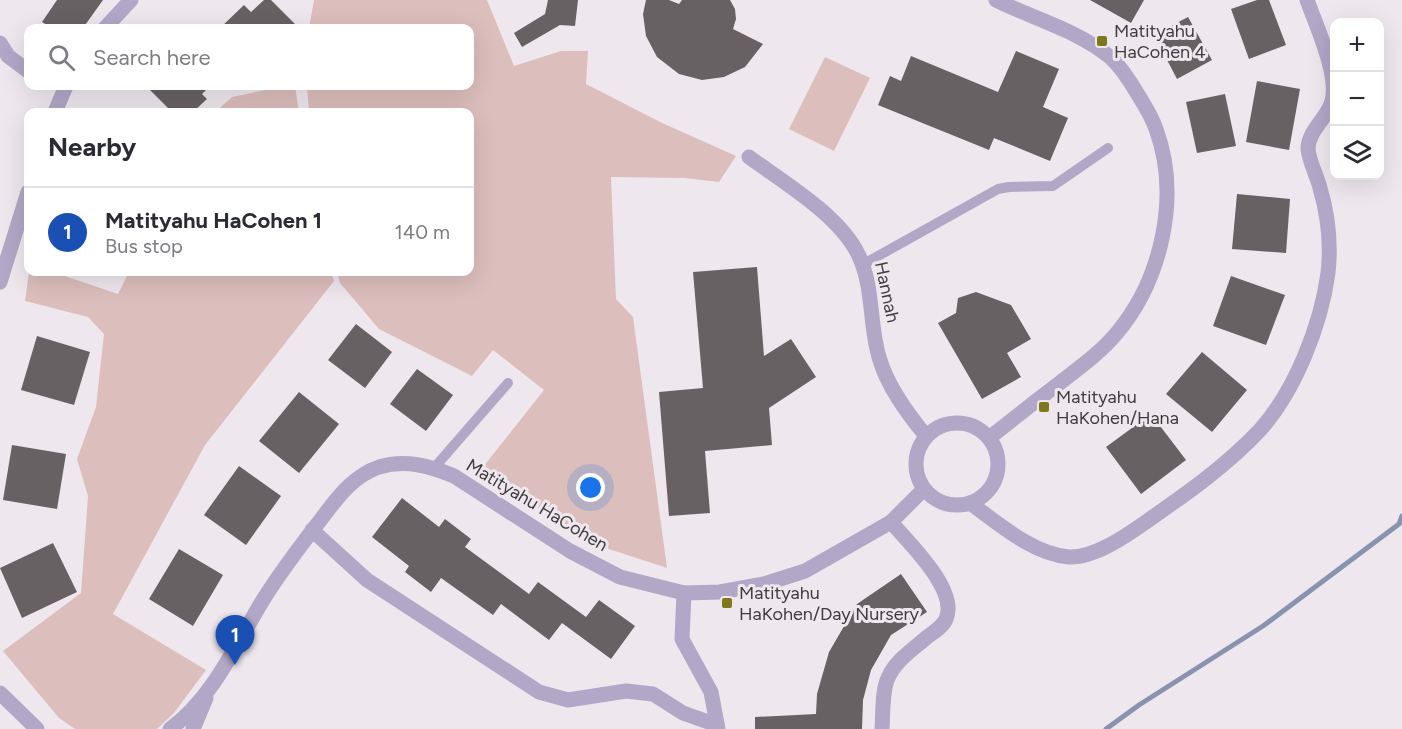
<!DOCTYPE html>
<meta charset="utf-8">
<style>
:root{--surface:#fff;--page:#f7f7f7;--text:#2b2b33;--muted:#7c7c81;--line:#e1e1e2;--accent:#7e771c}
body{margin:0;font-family:Figtree,sans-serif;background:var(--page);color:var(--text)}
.controls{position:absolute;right:18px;top:18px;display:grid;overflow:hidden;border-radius:12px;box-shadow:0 6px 24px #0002}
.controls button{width:54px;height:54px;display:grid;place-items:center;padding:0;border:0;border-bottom:2px solid var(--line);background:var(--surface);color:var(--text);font:30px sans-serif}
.you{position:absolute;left:591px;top:488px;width:21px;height:21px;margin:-15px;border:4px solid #fff;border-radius:50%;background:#1a73e8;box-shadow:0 0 0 9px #1a73e833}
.badge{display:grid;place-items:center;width:39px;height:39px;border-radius:50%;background:var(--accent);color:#fff;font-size:20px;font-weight:700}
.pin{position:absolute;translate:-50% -50px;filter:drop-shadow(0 2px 3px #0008)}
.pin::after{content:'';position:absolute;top:32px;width:21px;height:18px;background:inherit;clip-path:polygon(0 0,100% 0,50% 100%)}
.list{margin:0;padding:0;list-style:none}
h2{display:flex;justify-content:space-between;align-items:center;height:78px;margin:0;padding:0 24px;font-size:26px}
h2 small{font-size:20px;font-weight:400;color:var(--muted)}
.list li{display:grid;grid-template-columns:39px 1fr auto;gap:18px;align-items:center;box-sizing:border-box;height:90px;padding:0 24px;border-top:2px solid var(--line)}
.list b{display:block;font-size:22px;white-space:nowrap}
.list p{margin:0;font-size:20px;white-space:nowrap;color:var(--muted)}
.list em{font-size:20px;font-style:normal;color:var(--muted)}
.icon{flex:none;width:33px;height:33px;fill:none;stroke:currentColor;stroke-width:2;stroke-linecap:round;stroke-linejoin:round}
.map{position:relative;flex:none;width:1402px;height:729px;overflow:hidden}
.search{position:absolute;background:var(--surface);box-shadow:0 6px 24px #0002;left:24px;top:24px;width:450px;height:66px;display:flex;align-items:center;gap:15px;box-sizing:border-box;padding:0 21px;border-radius:12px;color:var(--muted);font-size:22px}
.panel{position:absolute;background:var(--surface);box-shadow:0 6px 24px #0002;left:24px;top:108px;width:450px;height:168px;border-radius:12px}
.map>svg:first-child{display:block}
.green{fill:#dcbebc}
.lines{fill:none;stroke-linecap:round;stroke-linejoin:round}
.stream{stroke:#8992af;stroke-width:5}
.building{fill:#686163}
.lane{stroke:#b1a7c7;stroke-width:10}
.street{stroke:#b1a7c7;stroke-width:15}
.poi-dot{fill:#7e771c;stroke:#eee8ee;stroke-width:2}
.labels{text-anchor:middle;stroke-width:6;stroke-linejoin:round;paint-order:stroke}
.poi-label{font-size:18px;fill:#3e3b3d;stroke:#eee8ee;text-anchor:start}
.street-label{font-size:18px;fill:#3e3b3d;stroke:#eee8ee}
</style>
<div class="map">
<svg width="1402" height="729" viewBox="0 0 1402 729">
<rect width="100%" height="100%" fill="#eee8ee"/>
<!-- green -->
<g class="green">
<path d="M314 0H487L514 66 561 51H588L586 84 660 122 736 156 719 182 684 178 611 177 616 299 633 317 667 568 606 548 479 472 544 390 493 350 472 376 379 329 340 283 337 272H470V112H309L307 86H470V28H309Z"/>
<path d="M825 57 870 78 834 151 789 129Z"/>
<path d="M284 86H295L299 112H215L232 97Z"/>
<path d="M29 272H53L118 294 129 272H331L334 281 205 445 113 614 206 670 174 713 157 729H75L59 718 3 651 81 593 88 496 77 459 96 407 104 334 88 317 25 301Z"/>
</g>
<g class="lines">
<!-- stream -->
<path class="stream" d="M1106 729 1139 705 1263 626 1399 524 1402 516"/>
</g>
<!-- building -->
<g class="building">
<path d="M57 0H103L83 28H52L42 22Z"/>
<path d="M264 0H271L299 28H220L244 5 251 12Z"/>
<path d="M548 0H578L575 26 560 25 522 47 514 33 545 14Z"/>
<path d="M646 0H669L679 4 682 0H730L735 9 736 19 733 29 763 44 745 67 724 77 702 80 679 74 657 57 646 36 643 14Z"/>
<path d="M1090 0H1144L1131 23Z"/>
<path d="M1257 0H1269L1286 45 1249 59 1231 9Z"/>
<path d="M1188 17 1212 60 1177 79 1154 35Z"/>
<path d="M1016 51 1059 69 1043 107 1068 118 1050 161 994 138 989 150 878 105 890 76 901 81 911 56 998 92Z"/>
<path d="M1257 81 1300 89 1289 150 1246 142Z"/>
<path d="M146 86H210L202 94 207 99 193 112H172Z"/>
<path d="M1225 94 1236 146 1197 153 1186 102Z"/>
<path d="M1237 194 1290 199 1286 253 1232 249Z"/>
<path d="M757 267 764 356 791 339 816 377 769 408 772 445 705 451 710 513 669 516 659 392 703 388 693 272Z"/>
<path d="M1231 276 1285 295 1266 345 1213 326Z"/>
<path d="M976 292 1011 305 1031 339 1007 353 1021 377 982 399 938 323 956 313 958 298Z"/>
<path d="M356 324 392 352 365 388 328 360Z"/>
<path d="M37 336 90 352 74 405 21 390Z"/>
<path d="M1202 352 1247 390 1212 432 1166 394Z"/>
<path d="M417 369 453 395 426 431 390 404Z"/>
<path d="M299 392 339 424 299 473 259 441Z"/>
<path d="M1151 414 1186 460 1141 494 1106 447Z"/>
<path d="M12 445 66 454 57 509 3 500Z"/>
<path d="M239 466 281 496 246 545 204 515Z"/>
<path d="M402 498 439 527 445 519 471 539 465 547 529 594 538 582 586 617 599 600 635 626 611 659 562 623 549 640 501 604 493 615 441 578 431 592 405 572 409 566 372 537Z"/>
<path d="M53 543 77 592 22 618 0 568Z"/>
<path d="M179 549 223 575 193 626 149 599Z"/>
<path d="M901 574 927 612 891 635 871 670 863 700 862 729H755V717L816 714 817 694 829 652 857 604Z"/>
</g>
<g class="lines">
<!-- lane -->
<g class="lane">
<path d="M862 265 998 189 1009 187 1053 186 1108 148"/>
<path d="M434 468 508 383"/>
</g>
<!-- street -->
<g class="street">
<path d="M105 28 131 0"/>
<path d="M0 43 8 56 28 71"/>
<path d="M55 112 66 86"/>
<path d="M749 157C783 182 839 215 858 254 874 286 869 324 879 357 887 386 907 413 926 436"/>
<path d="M0 282 28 192"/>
<circle cx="957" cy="464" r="41"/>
<path d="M989 438C1013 419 1037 400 1061 382 1080 367 1100 353 1116 334 1161 281 1181 197 1156 129 1152 117 1144 104 1137 93 1130 81 1121 67 1110 57 1077 30 1034 19 996 0"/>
<path d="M970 503C999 524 1033 554 1069 557 1096 558 1130 533 1150 519 1189 492 1227 465 1260 430 1295 391 1321 325 1328 273 1331 246 1328 215 1320 188 1317 176 1309 161 1308 149 1308 130 1328 118 1332 101 1339 75 1316 25 1307 0"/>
<path d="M312 530 367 580 539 692 568 700 626 691 653 694 683 713 717 725"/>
<path d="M684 593 682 639 711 692 718 729"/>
<path d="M0 693 37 729"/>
<path d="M170 729C213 698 236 644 263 600 281 571 301 545 322 518 338 497 353 476 379 467 405 459 430 466 454 476L570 551 620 577 684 593 720 592 764 584 805 571 891 522 924 489"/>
<path d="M193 729 206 698"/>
<path d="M882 729C883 715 882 690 888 678 895 661 912 650 926 638 932 633 943 627 946 619 959 590 908 542 891 522"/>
</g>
</g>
<!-- markers -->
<g class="poi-dot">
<rect x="1096" y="35" width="12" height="12" rx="3"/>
<rect x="1038" y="401" width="12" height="12" rx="3"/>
<rect x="721" y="597" width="12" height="12" rx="3"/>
</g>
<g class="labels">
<!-- poi labels -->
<g class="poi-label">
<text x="1114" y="37">Matityahu<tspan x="1114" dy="21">HaCohen 4</tspan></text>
<text x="1056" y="403">Matityahu<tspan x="1056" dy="21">HaKohen/Hana</tspan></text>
<text x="739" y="599">Matityahu<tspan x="739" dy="21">HaKohen/Day Nursery</tspan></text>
</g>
<!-- street labels -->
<g class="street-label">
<text transform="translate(887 292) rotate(78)" y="6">Hannah</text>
<text transform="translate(537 505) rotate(31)" y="6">Matityahu HaCohen</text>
</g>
</g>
</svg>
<div class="controls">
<button>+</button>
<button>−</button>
<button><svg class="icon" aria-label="layers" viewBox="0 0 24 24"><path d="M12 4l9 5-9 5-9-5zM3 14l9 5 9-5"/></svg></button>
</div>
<div class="you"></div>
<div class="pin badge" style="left:235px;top:665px;background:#1a4fb4">1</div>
<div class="search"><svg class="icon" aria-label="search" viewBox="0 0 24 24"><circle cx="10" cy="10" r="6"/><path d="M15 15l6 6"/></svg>Search here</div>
<section class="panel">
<h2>Nearby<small></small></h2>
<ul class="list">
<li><span class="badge" style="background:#1a4fb4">1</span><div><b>Matityahu HaCohen 1</b><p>Bus stop</p></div><em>140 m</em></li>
</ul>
</section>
</div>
